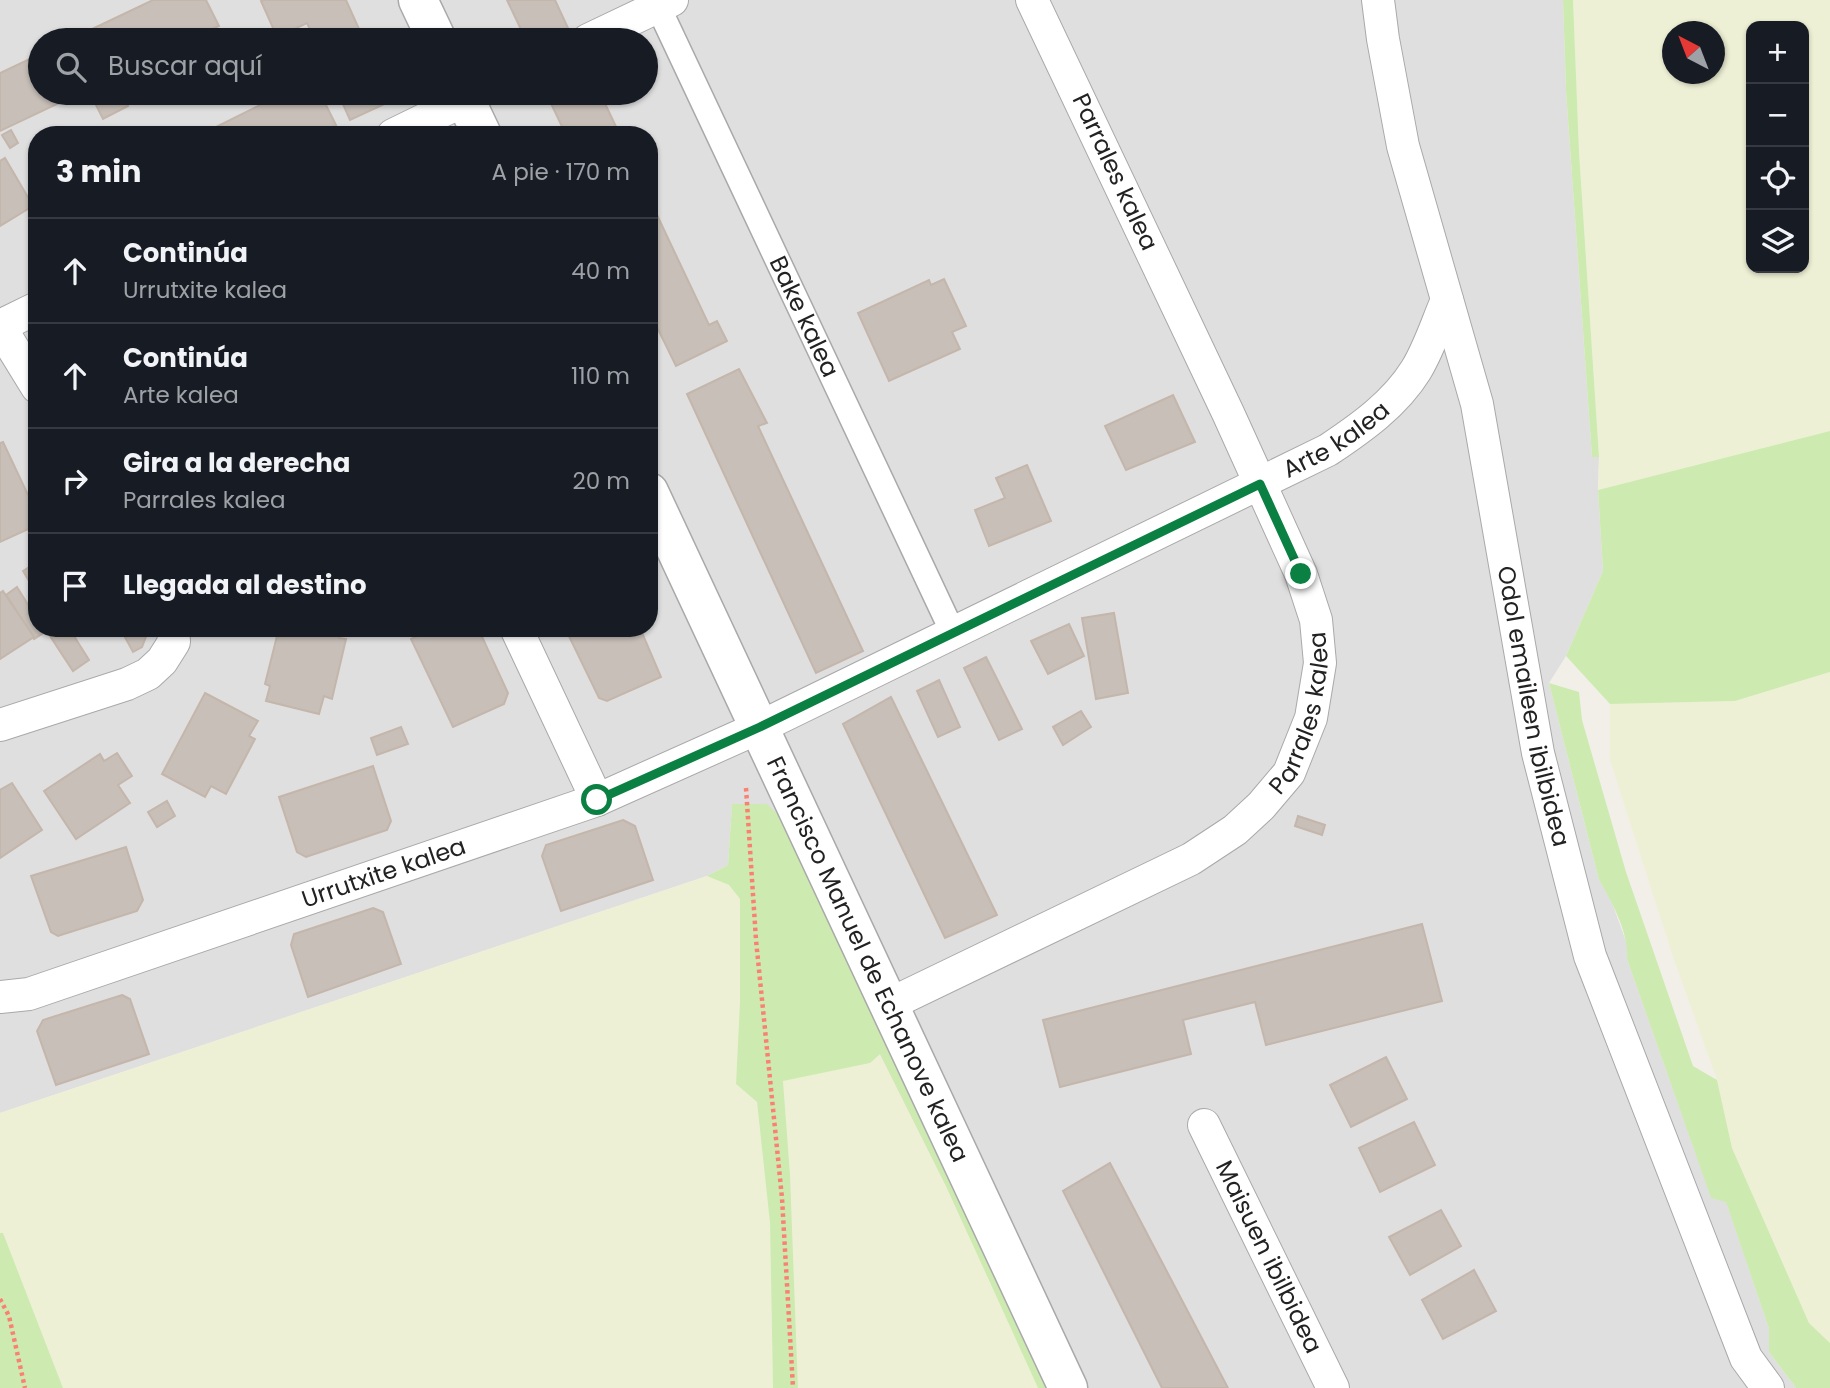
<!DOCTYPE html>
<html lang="es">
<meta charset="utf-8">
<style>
:root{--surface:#171b24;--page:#242831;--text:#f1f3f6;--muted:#9ea1a6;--line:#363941}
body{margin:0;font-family:Poppins,sans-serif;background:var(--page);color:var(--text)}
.controls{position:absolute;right:21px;top:21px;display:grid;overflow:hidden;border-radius:14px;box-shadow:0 2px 5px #0004}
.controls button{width:63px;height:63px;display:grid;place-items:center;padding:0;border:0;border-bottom:2px solid var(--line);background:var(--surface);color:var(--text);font:35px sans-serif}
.compass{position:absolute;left:1662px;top:21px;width:63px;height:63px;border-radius:50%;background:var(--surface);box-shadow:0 2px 5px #0004;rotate:318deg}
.stop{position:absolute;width:21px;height:21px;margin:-16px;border:5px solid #0b8043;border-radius:50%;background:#fff}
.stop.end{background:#0b8043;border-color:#fff;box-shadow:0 2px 7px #0008}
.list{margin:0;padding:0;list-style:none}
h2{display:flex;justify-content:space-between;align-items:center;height:91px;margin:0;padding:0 28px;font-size:30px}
h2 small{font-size:23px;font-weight:400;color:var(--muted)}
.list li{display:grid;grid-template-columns:46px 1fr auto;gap:21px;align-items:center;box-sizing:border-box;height:105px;padding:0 28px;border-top:2px solid var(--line)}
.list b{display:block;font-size:26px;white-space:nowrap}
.list p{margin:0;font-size:23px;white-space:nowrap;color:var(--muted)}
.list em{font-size:23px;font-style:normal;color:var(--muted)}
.icon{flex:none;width:38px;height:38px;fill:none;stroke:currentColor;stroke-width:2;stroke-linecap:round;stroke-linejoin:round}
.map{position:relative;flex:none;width:1830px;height:1388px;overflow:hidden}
.search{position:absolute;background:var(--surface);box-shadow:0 2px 5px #0004;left:28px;top:28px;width:630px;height:77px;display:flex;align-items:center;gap:18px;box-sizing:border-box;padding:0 24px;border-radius:38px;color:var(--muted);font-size:26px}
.panel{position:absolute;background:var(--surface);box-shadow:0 2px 5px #0004;left:28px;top:126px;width:630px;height:511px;border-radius:28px}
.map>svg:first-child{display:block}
.residential{fill:#e0dfdf;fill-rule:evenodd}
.farmland{fill:#eef0d5;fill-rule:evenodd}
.grass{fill:#cdebb0}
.building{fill:#c7bfb8;stroke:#c4b6ab;stroke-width:2}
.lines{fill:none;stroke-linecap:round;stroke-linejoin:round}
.pedestrian-casing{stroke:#a9a9a9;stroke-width:27}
.minor-casing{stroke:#a9a9a9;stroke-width:34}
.tertiary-casing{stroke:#a9a9a9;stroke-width:41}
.path{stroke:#fa8072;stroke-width:4.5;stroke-dasharray:3.5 3.5;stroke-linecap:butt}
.pedestrian{stroke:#fff;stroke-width:24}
.minor{stroke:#fff;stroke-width:32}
.tertiary{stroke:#fff;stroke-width:38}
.route{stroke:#0b8043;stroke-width:9}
.labels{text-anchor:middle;stroke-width:5;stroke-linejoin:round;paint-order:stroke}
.street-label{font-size:24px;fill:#222;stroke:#fff}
</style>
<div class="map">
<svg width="1830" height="1388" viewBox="0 0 1830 1388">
<rect width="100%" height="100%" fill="#f2efe9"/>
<!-- residential -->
<path class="residential" d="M0 0H1563L1566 91 1592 457H1599L1598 490 1603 571 1566 656 1549 683 1599 880 1611 900 1628 947 1627 959 1711 1197 1726 1201 1769 1329V1352L1796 1388H1052L732 805 728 865 707 876 0 1113ZM40 40H646V93H40ZM37 135H649V628H37Z"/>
<!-- farmland -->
<g class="farmland">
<path d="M1573 0H1830V431L1598 490 1599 457 1579 152ZM1751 26H1804V268H1751ZM1672 32H1714V74H1672Z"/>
<path d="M1830 672V1343L1809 1323 1732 1148 1717 1080 1673 957 1610 760V704L1735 701Z"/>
<path d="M707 876 729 885 740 899V1001L736 1084 757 1102 770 1223 773 1388H63L3 1234 0 1233V1113Z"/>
<path d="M880 1054 946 1186 1038 1388H798L790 1174 783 1080 870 1063Z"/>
</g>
<!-- grass -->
<g class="grass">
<path d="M1563 0H1573L1579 152 1599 457H1592L1566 91Z"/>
<path d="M1830 431V672L1735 701 1610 704 1566 656 1603 571 1598 490Z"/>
<path d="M1549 683 1579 692 1582 720 1626 872 1693 1066 1717 1080 1732 1148 1809 1323 1830 1343V1388H1796L1769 1352V1329L1726 1202 1711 1198 1627 959C1629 933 1612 902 1599 880Z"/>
<path d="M732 804H767L787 823 1052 1388H1038L946 1186 880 1054 870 1063 783 1081 790 1174 798 1388H773L770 1223 757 1102 736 1084 740 1001V899L729 885 707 876 728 865Z"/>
<path d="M0 1233H3L63 1388H0Z"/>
</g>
<!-- building -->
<g class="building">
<path d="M153 0H206L219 26 189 40H69Z"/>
<path d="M264 0H346L364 40H315L307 23 277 37 261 1Z"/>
<path d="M507 0H555L568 28 543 40H526Z"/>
<path d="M40 54V93H80L0 131V73Z"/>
<path d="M90 93H121L128 106 103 119Z"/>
<path d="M284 93H320L336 125 318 135H200Z"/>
<path d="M338 93H387L391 101 350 120Z"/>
<path d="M546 93H600L620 135H566Z"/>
<path d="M11 130 18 143 10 148 2 135Z"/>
<path d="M5 158 33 206 0 226V161Z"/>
<path d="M649 198 709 325 717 321 727 341 676 366 649 311Z"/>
<path d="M944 279 966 326 952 332 960 349 889 381 858 313 929 280 931 285Z"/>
<path d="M739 369 767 423 758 426 863 651 816 673 687 394Z"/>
<path d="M1173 395 1195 442 1126 470 1105 426Z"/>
<path d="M3 442 37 514V525L0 542V443Z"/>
<path d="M1027 465 1051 521 989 546 975 510 1005 498 996 478Z"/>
<path d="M37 562V594L23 571Z"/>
<path d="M17 587 37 619V628H43L45 632 34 639 6 595Z"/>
<path d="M3 591 34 637 0 659V593Z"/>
<path d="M1114 613 1128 693 1096 699 1082 618Z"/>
<path d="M1069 624 1084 656 1048 674 1031 641Z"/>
<path d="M62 628H69L89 660 73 671 50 636Z"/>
<path d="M120 628H145L147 634 142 647 133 652Z"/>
<path d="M279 628H341L339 638 346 639 332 699 324 696 319 714 266 701 270 686 265 684Z"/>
<path d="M433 628H478L508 693 504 704 453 727 411 639Z"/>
<path d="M565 628H640L661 677 607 701 599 698Z"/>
<path d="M986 657 1022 729 999 740 964 668Z"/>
<path d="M939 680 960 727 938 737 917 691Z"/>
<path d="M205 693 258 721 249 736 255 739 226 794 211 786 205 797 162 774Z"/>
<path d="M891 697 997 915 945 938 843 724Z"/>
<path d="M1081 711 1091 727 1063 745 1053 727Z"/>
<path d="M401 727 408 744 377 755 371 738Z"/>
<path d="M117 753 132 776 118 785 130 803 76 839 44 791 100 754 104 761Z"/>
<path d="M373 766 391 821 387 830 306 857 297 852 279 797Z"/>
<path d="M12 783 42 830 0 858V790Z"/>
<path d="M167 801 175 816 157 827 148 812Z"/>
<path d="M1298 816 1325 825 1322 835 1295 826Z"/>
<path d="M623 820 635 826 653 880 561 911 542 856 546 845Z"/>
<path d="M126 847 143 900 137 911 58 936 51 932 31 876Z"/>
<path d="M373 908 383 912 401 964 308 997 291 945 294 934Z"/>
<path d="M1422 924 1442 1001 1266 1045 1255 1002 1183 1020 1191 1054 1060 1087 1043 1020Z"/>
<path d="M122 995 130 999 149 1054 56 1085 37 1031 43 1020Z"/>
<path d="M1386 1057 1407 1099 1351 1127 1330 1085Z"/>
<path d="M1414 1122 1435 1165 1380 1192 1359 1148Z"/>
<path d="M1110 1163 1228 1388H1162L1063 1191Z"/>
<path d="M1441 1210 1461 1246 1410 1275 1389 1237Z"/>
<path d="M1474 1270 1496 1311 1443 1339 1422 1300Z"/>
</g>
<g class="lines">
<!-- pedestrian casing -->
<g class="pedestrian-casing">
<g id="pedestrian">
<path id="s1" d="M655 0 953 633"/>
</g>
</g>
<!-- minor casing -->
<g class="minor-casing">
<g id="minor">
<path id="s2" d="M1378 0 1383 39 1403 146 1477 404 1538 753 1590 956 1746 1358 1768 1388"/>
<path d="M588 40 672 0"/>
<path d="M393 135 479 93"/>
<path d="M0 326 37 308"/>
<path d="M0 327 37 387"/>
<path d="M516 628 597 800"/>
<path d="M0 725 127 684 148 674 162 661 174 642 173 628"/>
<path id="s3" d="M0 997 29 994 597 800 760 727 1328 450C1361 428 1395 404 1416 370 1429 349 1437 323 1447 300"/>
<path id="s4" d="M890 1004 1191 859 1235 830 1261 806 1289 773 1311 718 1320 663 1316 620 1301 574 1228 413 1032 0"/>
<path id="s5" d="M1204 1125 1333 1388"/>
</g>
</g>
<!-- tertiary casing -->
<g class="tertiary-casing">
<g id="tertiary">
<path d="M418 0 437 40"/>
<path d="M462 93 482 135"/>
<path id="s6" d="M649 492 1068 1388"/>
</g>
</g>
<!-- path -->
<g class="path">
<path d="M746 788 756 940 782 1198 793 1388"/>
<path d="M0 1299 9 1316 25 1388"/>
</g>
<!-- pedestrian -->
<use href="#pedestrian" class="pedestrian"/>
<!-- minor -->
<use href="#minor" class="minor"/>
<!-- tertiary -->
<use href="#tertiary" class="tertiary"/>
</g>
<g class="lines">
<!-- route -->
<path class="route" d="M597 800 760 727 1260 484 1301 574"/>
</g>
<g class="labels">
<!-- street labels -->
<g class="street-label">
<text transform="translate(1115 172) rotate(65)" y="8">Parrales kalea</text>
<text dy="8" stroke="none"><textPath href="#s1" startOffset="350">Bake kalea</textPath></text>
<text dy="8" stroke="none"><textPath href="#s3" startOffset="1452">Arte kalea</textPath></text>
<text dy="8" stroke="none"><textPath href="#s2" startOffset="724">Odol emaileen ibilbidea</textPath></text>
<text dy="8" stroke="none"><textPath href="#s4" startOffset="527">Parrales kalea</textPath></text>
<text dy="8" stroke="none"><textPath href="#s3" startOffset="404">Urrutxite kalea</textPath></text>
<text dy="8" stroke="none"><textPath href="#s6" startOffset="516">Francisco Manuel de Echanove kalea</textPath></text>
<text dy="8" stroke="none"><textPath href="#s5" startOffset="147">Maisuen ibilbidea</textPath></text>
</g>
</g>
</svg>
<div class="controls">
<button>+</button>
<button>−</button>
<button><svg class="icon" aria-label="locate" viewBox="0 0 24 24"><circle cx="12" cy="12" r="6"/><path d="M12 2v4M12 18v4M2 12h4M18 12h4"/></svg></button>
<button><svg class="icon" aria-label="layers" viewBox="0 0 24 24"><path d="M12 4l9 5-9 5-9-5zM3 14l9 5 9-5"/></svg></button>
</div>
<svg class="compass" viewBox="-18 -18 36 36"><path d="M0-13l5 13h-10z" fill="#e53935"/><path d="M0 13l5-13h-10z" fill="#9ea1a6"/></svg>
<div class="stop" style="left:597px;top:800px"></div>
<div class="stop end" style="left:1301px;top:574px"></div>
<div class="search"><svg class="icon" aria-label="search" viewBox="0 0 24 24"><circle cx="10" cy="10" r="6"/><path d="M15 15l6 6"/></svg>Buscar aquí</div>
<section class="panel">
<h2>3 min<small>A pie · 170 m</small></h2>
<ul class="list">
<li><svg class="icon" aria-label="ahead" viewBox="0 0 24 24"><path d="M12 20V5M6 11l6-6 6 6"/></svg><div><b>Continúa</b><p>Urrutxite kalea</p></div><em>40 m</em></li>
<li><svg class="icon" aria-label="ahead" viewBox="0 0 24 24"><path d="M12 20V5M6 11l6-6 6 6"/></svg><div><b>Continúa</b><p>Arte kalea</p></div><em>110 m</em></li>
<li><svg class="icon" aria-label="right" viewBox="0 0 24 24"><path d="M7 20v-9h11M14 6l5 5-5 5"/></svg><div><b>Gira a la derecha</b><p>Parrales kalea</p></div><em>20 m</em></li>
<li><svg class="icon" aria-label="arrive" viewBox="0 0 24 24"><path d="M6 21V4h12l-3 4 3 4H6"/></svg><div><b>Llegada al destino</b></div></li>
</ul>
</section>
</div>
